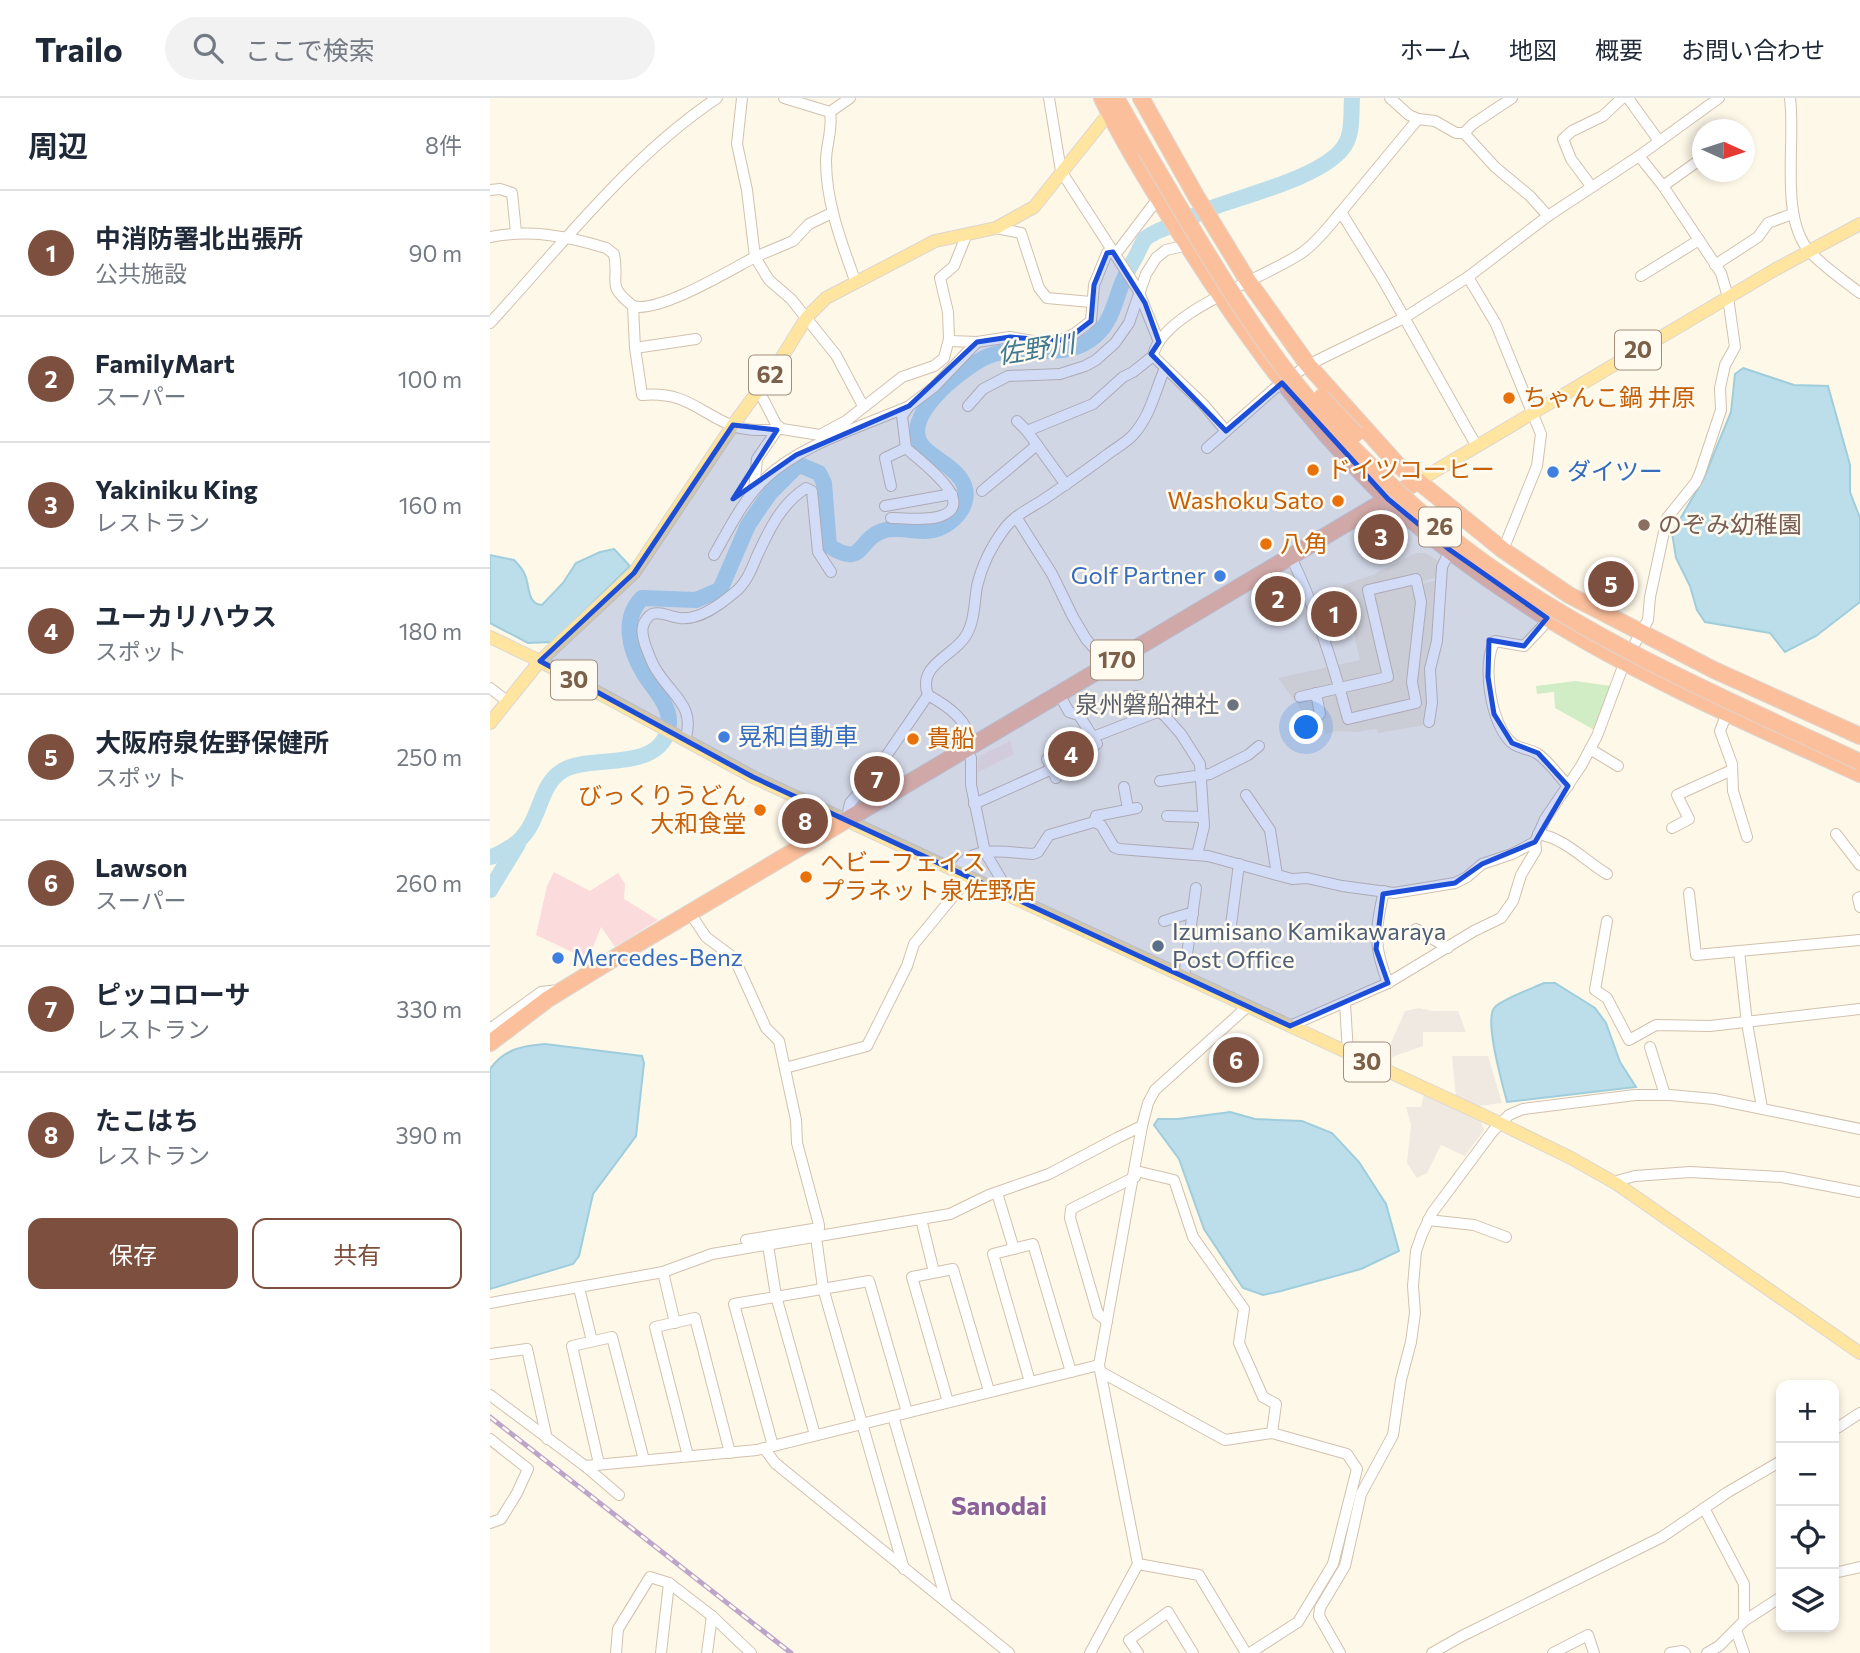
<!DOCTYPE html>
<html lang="ja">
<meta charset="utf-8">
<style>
:root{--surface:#fff;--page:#f2f2f3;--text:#1f2937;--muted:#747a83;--line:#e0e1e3;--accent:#7d4f3e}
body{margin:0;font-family:Commissioner,"Noto Sans JP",sans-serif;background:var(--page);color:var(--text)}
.controls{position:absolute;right:21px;bottom:21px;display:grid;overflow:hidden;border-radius:14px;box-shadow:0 4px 10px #0003}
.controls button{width:63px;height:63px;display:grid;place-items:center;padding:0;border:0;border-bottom:2px solid var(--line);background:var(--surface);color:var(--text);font:35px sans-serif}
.compass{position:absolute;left:1202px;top:21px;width:63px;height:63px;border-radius:50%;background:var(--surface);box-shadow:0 4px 10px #0003;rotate:93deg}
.you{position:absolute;left:817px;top:630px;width:24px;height:24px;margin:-18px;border:5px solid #fff;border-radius:50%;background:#1a73e8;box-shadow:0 0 0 10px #1a73e833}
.badge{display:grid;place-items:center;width:46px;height:46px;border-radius:50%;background:var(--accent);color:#fff;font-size:23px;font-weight:700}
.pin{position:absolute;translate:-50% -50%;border:4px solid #fff;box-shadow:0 2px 7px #0006}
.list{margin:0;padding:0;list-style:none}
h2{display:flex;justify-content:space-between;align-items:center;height:91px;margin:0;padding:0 28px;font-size:30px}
h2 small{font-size:23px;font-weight:400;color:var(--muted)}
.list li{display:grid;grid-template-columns:46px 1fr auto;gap:21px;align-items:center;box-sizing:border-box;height:126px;padding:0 28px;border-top:2px solid var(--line)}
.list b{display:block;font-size:26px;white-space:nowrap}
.list p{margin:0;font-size:23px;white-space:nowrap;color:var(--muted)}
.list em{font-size:23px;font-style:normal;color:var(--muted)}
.actions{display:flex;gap:14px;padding:21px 28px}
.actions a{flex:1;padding:16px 0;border:2px solid var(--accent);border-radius:14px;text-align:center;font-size:24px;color:var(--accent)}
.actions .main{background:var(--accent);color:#fff}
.icon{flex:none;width:38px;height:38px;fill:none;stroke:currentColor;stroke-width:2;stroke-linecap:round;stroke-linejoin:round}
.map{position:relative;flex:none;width:1370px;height:1555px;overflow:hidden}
header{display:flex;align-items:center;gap:42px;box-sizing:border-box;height:98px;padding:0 35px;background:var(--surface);border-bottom:2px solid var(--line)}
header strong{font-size:33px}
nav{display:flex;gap:38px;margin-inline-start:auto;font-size:24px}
.search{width:490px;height:63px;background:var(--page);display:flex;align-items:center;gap:18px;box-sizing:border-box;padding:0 24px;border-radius:38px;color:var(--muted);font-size:26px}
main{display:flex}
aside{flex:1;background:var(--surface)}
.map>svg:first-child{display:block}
.residential{fill:#f6ebd6}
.commercial{fill:#ffeadc}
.industrial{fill:#efe9e2}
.medical{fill:#fcdbdc}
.green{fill:#d1edc5}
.water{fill:#bbdeea;stroke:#a0cddc;stroke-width:2}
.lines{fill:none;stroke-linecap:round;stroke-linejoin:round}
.river{stroke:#bbdeea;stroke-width:16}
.minor-casing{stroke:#d2c1ad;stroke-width:12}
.major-casing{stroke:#ddd6d0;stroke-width:14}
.highway-casing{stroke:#ddd6d0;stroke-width:18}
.minor{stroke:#fff;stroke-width:10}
.major{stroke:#ffe59f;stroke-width:12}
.highway{stroke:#fcbf9c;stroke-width:16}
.rail-casing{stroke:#bda5ca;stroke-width:5}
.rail{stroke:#fffbf1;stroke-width:2.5;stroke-dasharray:8;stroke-linecap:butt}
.highway-bridge-casing{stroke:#ddd6d0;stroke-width:18;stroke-linecap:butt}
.highway-bridge{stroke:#fcbf9c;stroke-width:16}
.marked{fill:#1d4ed8;fill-opacity:0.2;stroke:#1d4ed8;stroke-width:5;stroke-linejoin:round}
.food-dot{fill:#e8710a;stroke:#fffbf1;stroke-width:2.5}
.shop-dot{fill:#3f7fe0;stroke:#fffbf1;stroke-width:2.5}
.education-dot{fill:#8d6e63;stroke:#fffbf1;stroke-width:2.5}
.worship-dot{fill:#6b7280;stroke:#fffbf1;stroke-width:2.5}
.service-dot{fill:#5c6f8a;stroke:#fffbf1;stroke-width:2.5}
.labels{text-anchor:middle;stroke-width:5;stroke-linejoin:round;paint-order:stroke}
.shield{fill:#fffbf1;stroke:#a38e7c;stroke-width:2}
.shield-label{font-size:23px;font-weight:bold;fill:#7b604a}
.food-label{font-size:24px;fill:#c56008;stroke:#fffbf1;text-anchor:start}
.shop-label{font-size:24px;fill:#366cbe;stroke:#fffbf1;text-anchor:start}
.education-label{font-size:24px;fill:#785e54;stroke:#fffbf1;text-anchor:start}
.worship-label{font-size:24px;fill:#5b616d;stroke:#fffbf1;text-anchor:end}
.service-label{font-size:24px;fill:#4e5e75;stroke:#fffbf1;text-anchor:start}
.water-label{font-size:26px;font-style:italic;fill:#417a90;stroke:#fffbf1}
.neighbourhood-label{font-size:26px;font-weight:bold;fill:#8b6297;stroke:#fffbf1}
</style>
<header>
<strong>Trailo</strong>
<div class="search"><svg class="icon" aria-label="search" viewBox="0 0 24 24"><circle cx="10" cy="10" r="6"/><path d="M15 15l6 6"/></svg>ここで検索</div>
<nav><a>ホーム</a><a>地図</a><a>概要</a><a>お問い合わせ</a></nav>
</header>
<main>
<aside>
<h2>周辺<small>8件</small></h2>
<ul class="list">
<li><span class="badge">1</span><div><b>中消防署北出張所</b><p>公共施設</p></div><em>90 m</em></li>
<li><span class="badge">2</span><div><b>FamilyMart</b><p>スーパー</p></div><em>100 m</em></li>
<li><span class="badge">3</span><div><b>Yakiniku King</b><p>レストラン</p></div><em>160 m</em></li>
<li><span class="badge">4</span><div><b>ユーカリハウス</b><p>スポット</p></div><em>180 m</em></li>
<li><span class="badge">5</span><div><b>大阪府泉佐野保健所</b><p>スポット</p></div><em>250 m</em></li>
<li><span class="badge">6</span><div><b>Lawson</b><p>スーパー</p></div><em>260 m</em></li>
<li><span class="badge">7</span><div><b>ピッコローサ</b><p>レストラン</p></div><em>330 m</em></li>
<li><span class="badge">8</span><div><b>たこはち</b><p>レストラン</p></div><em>390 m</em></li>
</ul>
<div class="actions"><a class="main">保存</a><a>共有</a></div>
</aside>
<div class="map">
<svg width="1370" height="1555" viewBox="0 0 1370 1555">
<rect width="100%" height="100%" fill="#fef8e9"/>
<!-- residential -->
<path class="residential" d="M926 455H935L947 462 949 479 930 484 931 486 949 482 935 627 888 635 886 631 866 634 846 633 835 636 830 618 828 619 831 635 829 636 788 580 870 562 853 487 882 477Z"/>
<!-- commercial -->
<path class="commercial" d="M520 643 524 656 487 675 489 658Z"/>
<!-- industrial -->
<g class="industrial">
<path d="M929 910 942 913H968L976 934H933V948L902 959V968L888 961 899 949 915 913Z"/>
<path d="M962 958H998L1012 1005 989 1008 966 998Z"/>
<path d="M934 997 991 1024 994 1032 975 1058 951 1047 937 1075 927 1080 917 1065 921 1027 916 1009H931Z"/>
</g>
<!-- medical -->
<path class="medical" d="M64 774 100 793 128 775 135 786 134 801 168 822 125 849 111 829 97 864 82 870 84 855 46 837 57 788Z"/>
<!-- green -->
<path class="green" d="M1085 583 1121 588 1106 633 1065 610 1064 594 1047 596 1046 588Z"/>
<!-- water -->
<g class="water">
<path d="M1253 270 1304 287 1338 288 1360 367V394L1370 420V504L1326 538 1295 554 1280 535 1215 524 1207 512 1200 488 1186 460 1182 435 1214 380 1241 314 1245 276Z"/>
<path d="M124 451 140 468 63 544 38 545 0 525V457L24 462C28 466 33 471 35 477 40 489 37 506 52 507L73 485 86 465 110 454Z"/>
<path d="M1054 885H1065L1105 910 1116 925 1130 964 1146 989 1017 1004C1013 988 993 920 1005 909 1015 900 1041 891 1054 885Z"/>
<path d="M55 946 152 958 154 965 146 1038 103 1096 89 1158 83 1166 0 1191V971C14 951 32 948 55 946Z"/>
<path d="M740 1014 765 1021 812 1023 842 1035 869 1064 896 1106 909 1153 871 1171 791 1193 773 1197 753 1190 714 1131 689 1061 664 1027 668 1021H688Z"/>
</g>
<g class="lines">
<!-- river -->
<g class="river">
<path d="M0 759C7 758 13 754 19 750 53 730 45 690 72 673 98 655 175 677 179 625 180 606 162 590 153 574 139 551 132 520 152 500L206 502 230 492 258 427 280 395 306 369 312 368 329 375 334 385 339 448C374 470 367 442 392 433 409 427 428 436 444 432 466 426 486 401 470 380 461 367 444 361 433 349 408 320 470 273 492 261 525 243 569 264 600 242 620 228 623 210 631 188 634 179 640 169 645 160 648 155 651 146 655 141 663 133 682 128 693 123 704 118 715 112 727 108 760 96 837 77 855 47 863 34 861 15 862 0"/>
<path d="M0 792 28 746"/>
</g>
<!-- minor casing -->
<g class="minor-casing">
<g id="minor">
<path d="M294 0 340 14 360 0"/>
<path d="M559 0 571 73 648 192 669 244"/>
<path d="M900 0 919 17 928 21"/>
<path d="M1138 0 1169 43"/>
<path d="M1300 0C1306 44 1289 120 1320 154 1334 169 1353 182 1370 195"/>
<path d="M340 14C343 31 336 47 336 63 336 105 352 146 366 185"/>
<path d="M974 35 983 26 1022 0"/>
<path d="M1101 88 1081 61 1073 41 1082 33 1113 18 1132 0"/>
<path d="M1173 88 1211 61"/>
<path d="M0 92 10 91 22 95 26 134"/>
<path d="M851 114 928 21 945 23 966 35H974L1005 69 1040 98 1058 118"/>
<path d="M342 115 319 126 303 143 265 159 279 182 301 201 346 257 373 308"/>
<path d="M506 130 531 135 549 190 557 200 601 204"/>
<path d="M0 139C40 131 77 138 116 150L124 156C130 186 115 186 143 208L145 250 152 297C196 293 208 314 243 328 257 333 272 332 287 332"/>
<path d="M1225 167 1268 139 1278 125 1302 116"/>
<path d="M1151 178 1209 142"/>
<path d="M978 179 1006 226 1051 336 1047 368 1013 452"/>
<path d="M143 208C168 216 240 172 265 159L257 92 247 46 252 0"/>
<path d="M0 225C71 148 139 59 227 0"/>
<path d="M459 243 487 244"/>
<path d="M145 250 206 241"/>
<path d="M269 293 286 326 292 331 330 337 356 323 412 279 444 268 454 260 459 241 458 214 450 180 464 168 476 138"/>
<path d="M478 308 493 291 518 278 570 276 595 268 606 262 625 245 639 225 656 176 666 160 676 152 698 147"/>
<path d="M527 323 537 333 576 387"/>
<path d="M537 333 603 306 633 279 643 274 663 258"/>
<path d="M736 333 713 306 663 258C671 213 779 179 813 154 828 143 839 128 851 114L893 182 986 347"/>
<path d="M717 350 784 291 818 267 914 220 978 179 1058 118 1149 58 1229 0"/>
<path d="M401 388 395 360 416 350"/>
<path d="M264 392 267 361 289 329"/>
<path d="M492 393 547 347"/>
<path d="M395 408 462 396"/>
<path d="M526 419 562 476 583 519 596 541 611 558 615 569"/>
<path d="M401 420C416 420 437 423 451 418 489 405 429 362 416 350L412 318 419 308 444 289 487 244 520 239 549 244 568 243 584 236 601 223 604 187 617 155 628 153 663 107 670 102"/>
<path d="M224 457C239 431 254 400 276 380 310 347 373 328 417 309"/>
<path d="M801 459C826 511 843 565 858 621L926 605 922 584 931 504 926 481 878 492 898 579 810 599"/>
<path d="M1057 520 1052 529 1034 548 1005 543C991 565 1001 628 1022 645 1029 651 1041 651 1048 656 1059 664 1069 678 1078 688"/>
<path d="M0 590 17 603"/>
<path d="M826 595 830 616"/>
<path d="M569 596 579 614 589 617 607 646"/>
<path d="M438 597C461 610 476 621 484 648"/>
<path d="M646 598 675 618 691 636 710 666 714 728 707 757"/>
<path d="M1237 615 1230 633 1242 666 1243 693 1257 739"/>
<path d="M939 624 942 605 940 571 947 543 952 469 960 452"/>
<path d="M603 639 670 613"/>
<path d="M195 643C206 608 183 599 167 573 162 566 159 557 156 549 154 543 151 535 153 528 154 524 158 518 162 516 170 513 181 519 189 520 209 523 231 506 245 494 256 486 262 470 267 458 279 432 291 406 316 390L322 393 328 454 341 474"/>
<path d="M1100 651 1128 668"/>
<path d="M476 652 481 660V687L495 754 511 781 517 796"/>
<path d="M557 661 566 680"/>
<path d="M670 683 720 676 758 657 769 648"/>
<path d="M634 689 638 711"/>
<path d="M756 697 780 732 787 777"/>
<path d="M484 706 562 671"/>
<path d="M677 718 713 719"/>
<path d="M356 723 360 705 377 686 438 597C427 567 462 559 475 539 485 524 484 505 487 488 492 467 502 447 515 430 524 418 540 410 553 402 575 387 597 372 618 356 626 350 637 344 643 337 661 317 665 293 675 270"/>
<path d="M604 724 606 718 647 710"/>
<path d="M1182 730 1199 721 1187 697 1242 672"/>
<path d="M1048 736C1075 740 1095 763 1117 776"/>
<path d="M1346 736 1370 767"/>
<path d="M467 773C481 745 517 755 543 756L548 754 559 737 604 724 611 727 624 749 629 751 718 758 802 781 817 780 852 788 904 795 965 785 977 779 992 766 1022 756 1045 744 1055 721 1091 668 1107 638 1135 563 1158 522 1160 499 1177 420 1206 384 1210 375 1231 312 1230 290 1235 267 1245 249 1238 199 1231 175 1173 88 1149 58"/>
<path d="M894 793C885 831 883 848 898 885"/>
<path d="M1199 795 1206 857 1370 842"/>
<path d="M1370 799 1368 800 1370 809"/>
<path d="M200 815 216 839 240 857 247 866 276 930 289 943 306 1022 307 1045 329 1127 326 1139 333 1190 414 1471"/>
<path d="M674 823 697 816H703"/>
<path d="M1117 823 1105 892 1117 900 1139 942 1166 927 1220 928 1370 911"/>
<path d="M741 827 749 766"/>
<path d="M926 831 958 850"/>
<path d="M1249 853 1257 925 1272 1010"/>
<path d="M694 879 706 790"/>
<path d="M855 905 858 955"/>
<path d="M800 928 898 885 984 833 1011 820 1023 803 1031 777 1046 752 1045 744"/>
<path d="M0 931 51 894 69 892"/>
<path d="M1160 949 1175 997"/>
<path d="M295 970 377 948 417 868 424 846 479 779"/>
<path d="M646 1073 684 1082 703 1139 754 1211 749 1245 773 1299 786 1306 782 1335"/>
<path d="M1123 1084 1145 1078 1200 1074 1292 1079 1370 1094"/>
<path d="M507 1095 524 1151"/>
<path d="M431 1121 444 1174"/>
<path d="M938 1122 984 1127 1016 1139"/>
<path d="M256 1142 329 1130"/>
<path d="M278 1147 286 1198 325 1337"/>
<path d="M173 1174 185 1225"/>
<path d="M89 1190 102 1243"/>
<path d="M0 1205 173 1174 222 1156 460 1116 499 1097 559 1076 627 1040 652 1028"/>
<path d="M617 1223 608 1216 580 1120 581 1111 645 1079"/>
<path d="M0 1256 37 1251 57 1341"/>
<path d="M611 1274 735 1342 782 1335 857 1356 867 1371 843 1466 808 1524 760 1555"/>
<path d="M540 1284 503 1156 543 1146 581 1274"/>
<path d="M0 1297 95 1368 267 1352 609 1267"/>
<path d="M458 1304 422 1179 463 1171 499 1293"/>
<path d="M403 1318 456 1502"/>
<path d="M1344 1332 1370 1315"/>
<path d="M0 1341 38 1371 27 1395 11 1421 0 1425"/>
<path d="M283 1348 244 1206 379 1183 417 1314"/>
<path d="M274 1350 285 1365 519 1555"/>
<path d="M198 1358 165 1229 205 1220 240 1355"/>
<path d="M109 1366 82 1248 122 1239 154 1362"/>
<path d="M95 1368 129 1397"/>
<path d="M1214 1410 1254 1486V1523"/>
<path d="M648 1466 609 1267 652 1028 658 1005 665 992 758 908"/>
<path d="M1344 1475 1370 1469"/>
<path d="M222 1518 261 1555"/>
<path d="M1246 1532 1254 1555"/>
<path d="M126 1555 128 1531 160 1479 179 1485 222 1518 217 1555"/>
<path d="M171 1555 179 1485"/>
<path d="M600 1555 648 1466 709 1477 756 1555"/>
<path d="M648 1555 639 1542 678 1514 703 1555"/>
<path d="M850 1555 829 1518 830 1510 855 1468 871 1396 903 1337 911 1282 921 1244 925 1215 923 1188 926 1153 932 1136 942 1115 1003 1033 1019 1017 1033 1011 1145 997H1180L1224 1001 1370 1031"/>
<path d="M942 1555 972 1538 1172 1439 1238 1394 1291 1363"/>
<path d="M1063 1555 1098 1537 1104 1555"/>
<path d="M1180 1555 1192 1553 1195 1555"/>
<path d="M1217 1555 1229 1548 1254 1523 1291 1499"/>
</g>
</g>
<!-- major casing -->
<g class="major-casing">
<g id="major">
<path d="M928 383 1286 171 1370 126"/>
<path d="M0 539 50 563 263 679 999 1020 1081 1060 1127 1086 1370 1255"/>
<path d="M0 625 50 563 144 475 243 327 289 264 317 219 336 200 445 143 506 130 544 109 624 9"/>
</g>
</g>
<!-- highway casing -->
<g class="highway-casing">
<g id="highway">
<path d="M612 0C633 44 660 87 686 129 744 222 807 311 885 389 936 439 997 482 1057 520 1155 581 1265 628 1370 676"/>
<path d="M626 0 655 51"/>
<path d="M651 0 706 98 758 183 818 267 907 366 1013 452 1079 497 1224 572 1370 638"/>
<path d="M0 945 58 901 149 845 928 383"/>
</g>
</g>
<!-- minor -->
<use href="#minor" class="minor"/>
<!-- major -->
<use href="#major" class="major"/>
<!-- highway -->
<use href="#highway" class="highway"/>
<!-- rail casing -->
<g class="rail-casing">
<path id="rail" d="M0 1319 301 1555"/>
</g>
<!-- rail -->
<use href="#rail" class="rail"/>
<!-- highway-bridge casing -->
<g class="highway-bridge-casing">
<g id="highway-bridge">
<path d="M655 51C711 145 764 242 838 324 890 380 949 435 1013 478 1124 554 1249 607 1370 664"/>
<path d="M831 299 866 336"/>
</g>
</g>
<!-- highway-bridge -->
<use href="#highway-bridge" class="highway-bridge"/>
</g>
<!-- marked area -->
<path class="marked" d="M623 154 655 205 669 244 661 256 736 333 792 285 898 401 960 452 1057 520 1034 548 999 542 998 579 1004 616 1022 645 1048 655 1078 688 1045 744 992 766 965 785 893 796 886 851 898 885 800 928 263 679 50 563 144 475 243 327 287 332 243 401 306 357 419 308 487 244 520 239 568 243 584 236 601 223 604 187 617 155Z"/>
<!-- markers -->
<g class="food-dot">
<circle cx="1019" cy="300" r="7"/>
<circle cx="823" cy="372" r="7"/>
<circle cx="848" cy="403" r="7"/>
<circle cx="776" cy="446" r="7"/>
<circle cx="423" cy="641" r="7"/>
<circle cx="270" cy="712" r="7"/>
<circle cx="316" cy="779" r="7"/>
</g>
<g class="shop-dot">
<circle cx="1063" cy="374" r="7"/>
<circle cx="730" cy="478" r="7"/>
<circle cx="234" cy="639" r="7"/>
<circle cx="68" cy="860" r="7"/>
</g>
<circle class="education-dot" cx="1154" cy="427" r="7"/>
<circle class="worship-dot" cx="743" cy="607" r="7"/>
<circle class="service-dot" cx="668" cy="848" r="7"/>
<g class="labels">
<!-- shield labels -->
<g class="shield">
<rect x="1125" y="232.5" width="46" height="39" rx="5"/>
<rect x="259" y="257.5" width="42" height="39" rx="5"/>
<rect x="929" y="409.5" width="42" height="39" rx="5"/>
<rect x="601" y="542.5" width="52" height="39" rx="5"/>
<rect x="61" y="562.5" width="46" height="39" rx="5"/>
<rect x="854" y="944.5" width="46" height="39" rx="5"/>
</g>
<g class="shield-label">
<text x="1148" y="260">20</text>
<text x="280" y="285">62</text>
<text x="950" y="437">26</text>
<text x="627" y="570">170</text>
<text x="84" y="590">30</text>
<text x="877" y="972">30</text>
</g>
<!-- food labels -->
<g class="food-label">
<text x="1033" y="308">ちゃんこ鍋 井原</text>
<text x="837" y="380">ドイツコーヒー</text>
<text x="834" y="411" text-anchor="end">Washoku Sato</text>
<text x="790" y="454">八角</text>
<text x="437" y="649">貴船</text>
<text x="256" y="706" text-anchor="end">びっくりうどん<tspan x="256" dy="28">大和食堂</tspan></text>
<text x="330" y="773">ヘビーフェイス<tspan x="330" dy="28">プラネット泉佐野店</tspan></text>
</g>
<!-- shop labels -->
<g class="shop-label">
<text x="1077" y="382">ダイツー</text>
<text x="716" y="486" text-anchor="end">Golf Partner</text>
<text x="248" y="647">晃和自動車</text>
<text x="82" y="868">Mercedes-Benz</text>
</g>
<!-- education labels -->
<g class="education-label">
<text x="1168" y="435">のぞみ幼稚園</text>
</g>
<!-- worship labels -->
<g class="worship-label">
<text x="729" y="615">泉州磐船神社</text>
</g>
<!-- service labels -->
<g class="service-label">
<text x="682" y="842">Izumisano Kamikawaraya<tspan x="682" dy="28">Post Office</tspan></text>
</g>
<!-- water labels -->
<g class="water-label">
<text transform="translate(546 251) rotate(-9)" y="9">佐野川</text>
</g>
<!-- neighbourhood labels -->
<g class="neighbourhood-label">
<text x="509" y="1417">Sanodai</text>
</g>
</g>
</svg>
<div class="controls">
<button>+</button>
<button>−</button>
<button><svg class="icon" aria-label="locate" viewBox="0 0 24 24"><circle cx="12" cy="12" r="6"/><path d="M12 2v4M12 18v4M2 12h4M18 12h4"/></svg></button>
<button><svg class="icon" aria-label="layers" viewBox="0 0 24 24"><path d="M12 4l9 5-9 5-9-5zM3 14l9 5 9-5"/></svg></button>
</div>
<svg class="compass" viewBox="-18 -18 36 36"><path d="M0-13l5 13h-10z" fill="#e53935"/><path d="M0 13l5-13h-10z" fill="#747a83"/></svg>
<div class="you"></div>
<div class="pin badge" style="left:844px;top:516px">1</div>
<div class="pin badge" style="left:788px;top:501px">2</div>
<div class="pin badge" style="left:891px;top:439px">3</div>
<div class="pin badge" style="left:581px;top:656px">4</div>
<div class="pin badge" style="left:1121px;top:486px">5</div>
<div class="pin badge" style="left:746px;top:962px">6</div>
<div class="pin badge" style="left:387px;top:681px">7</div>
<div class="pin badge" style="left:315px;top:723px">8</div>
</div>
</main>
